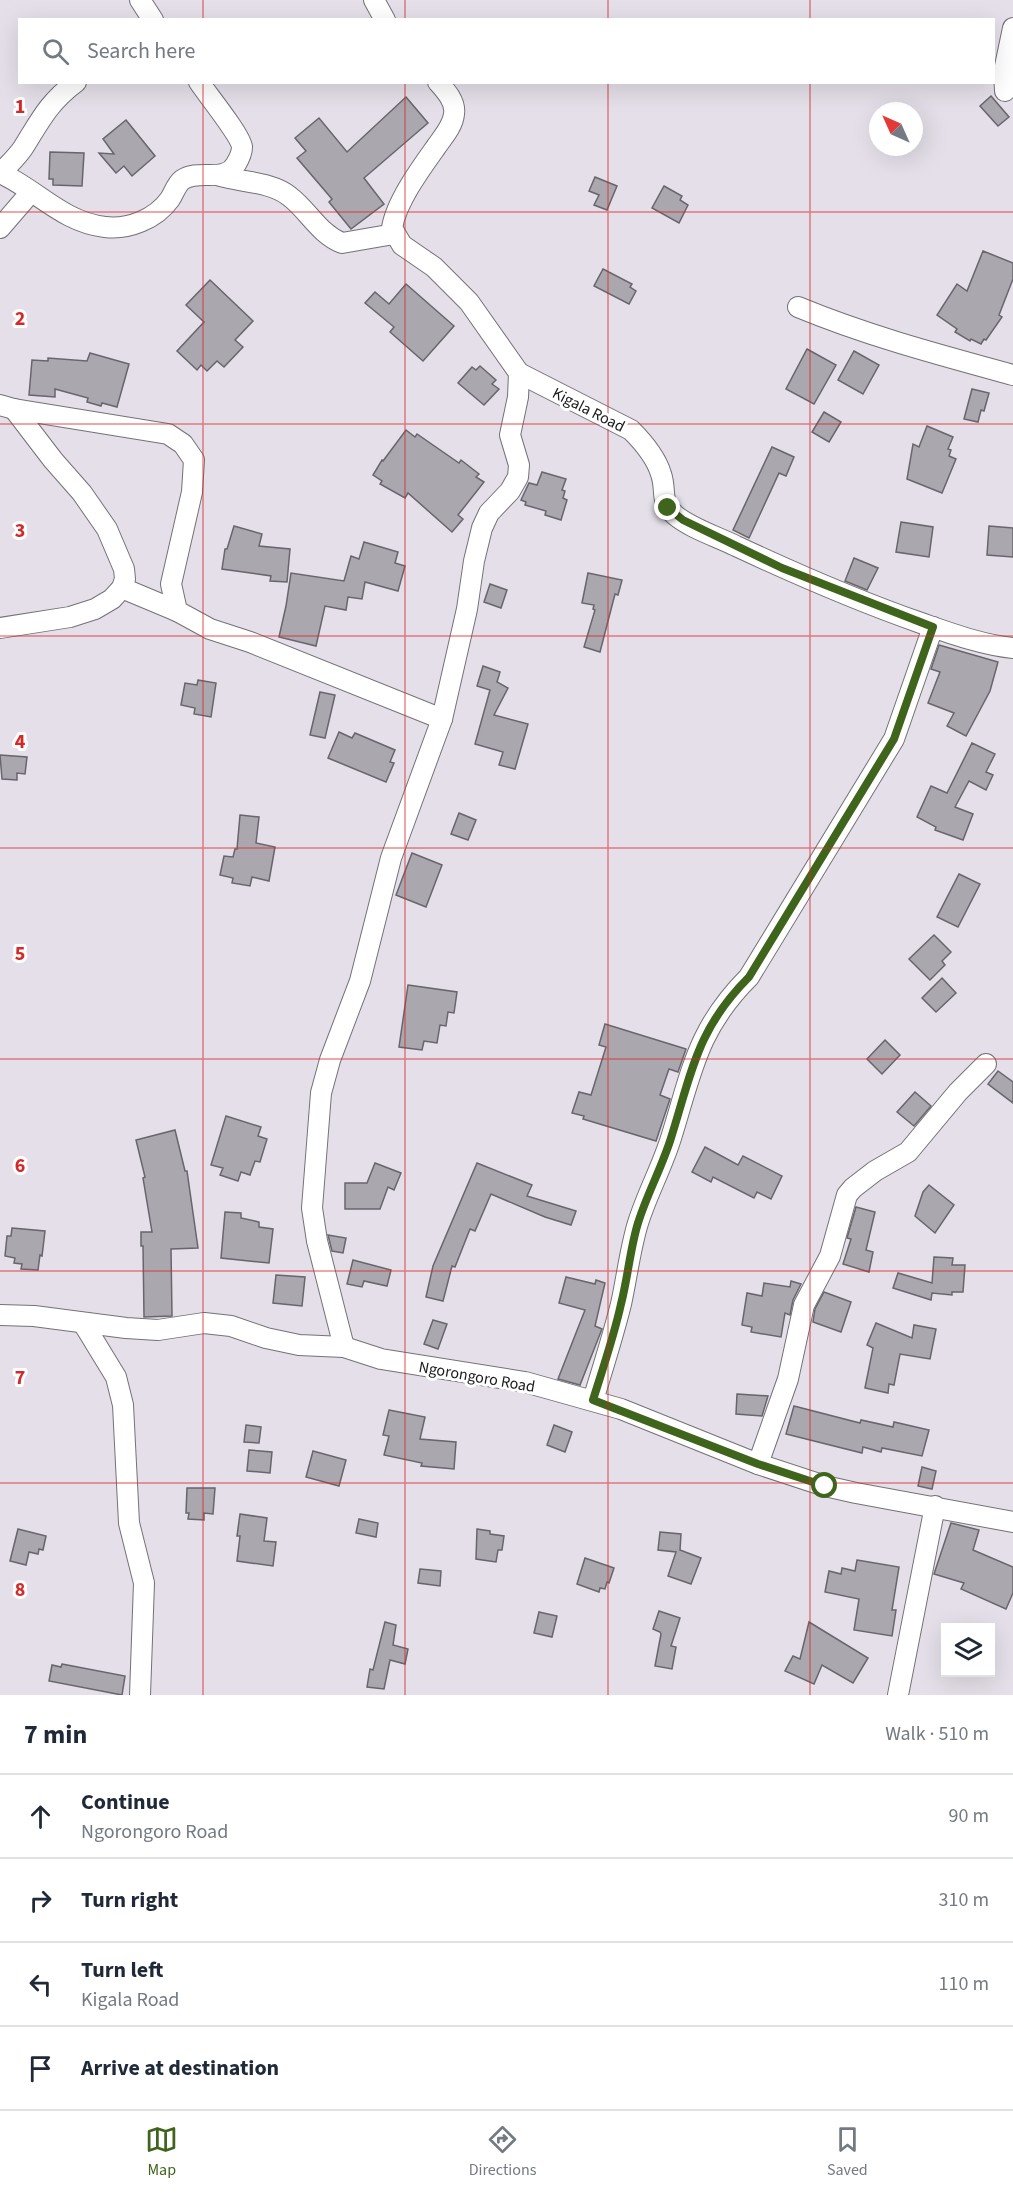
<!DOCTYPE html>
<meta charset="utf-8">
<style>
:root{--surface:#fff;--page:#f6f6f7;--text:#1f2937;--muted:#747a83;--line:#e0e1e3;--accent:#3f641c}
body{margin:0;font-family:"Source Sans 3",sans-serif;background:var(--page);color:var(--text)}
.controls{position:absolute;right:18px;bottom:18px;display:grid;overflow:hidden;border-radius:0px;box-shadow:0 6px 24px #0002}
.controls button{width:54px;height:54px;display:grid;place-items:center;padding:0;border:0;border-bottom:2px solid var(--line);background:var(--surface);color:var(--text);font:30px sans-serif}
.compass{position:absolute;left:869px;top:102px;width:54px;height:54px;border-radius:50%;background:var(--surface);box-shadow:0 6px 24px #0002;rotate:315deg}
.stop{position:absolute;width:18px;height:18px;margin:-14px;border:4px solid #3f641c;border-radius:50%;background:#fff}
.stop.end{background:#3f641c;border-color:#fff;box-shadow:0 2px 6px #0008}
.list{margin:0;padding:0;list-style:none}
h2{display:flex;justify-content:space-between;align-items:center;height:78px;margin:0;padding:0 24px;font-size:26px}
h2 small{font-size:20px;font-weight:400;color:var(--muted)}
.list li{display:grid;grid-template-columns:39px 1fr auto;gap:18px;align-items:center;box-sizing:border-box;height:84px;padding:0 24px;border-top:2px solid var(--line)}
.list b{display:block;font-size:22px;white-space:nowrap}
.list p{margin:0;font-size:20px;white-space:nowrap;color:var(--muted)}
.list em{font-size:20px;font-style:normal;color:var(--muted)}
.icon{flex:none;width:33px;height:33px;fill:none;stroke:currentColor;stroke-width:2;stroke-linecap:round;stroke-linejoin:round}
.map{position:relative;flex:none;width:1013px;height:1695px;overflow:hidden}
.search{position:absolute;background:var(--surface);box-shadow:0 6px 24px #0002;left:18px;right:18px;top:18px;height:66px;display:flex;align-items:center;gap:15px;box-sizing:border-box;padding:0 21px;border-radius:0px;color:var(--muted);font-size:22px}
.sheet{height:414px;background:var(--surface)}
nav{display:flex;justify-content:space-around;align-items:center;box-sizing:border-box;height:84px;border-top:2px solid var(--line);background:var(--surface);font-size:16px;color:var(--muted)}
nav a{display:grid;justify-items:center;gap:3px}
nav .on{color:var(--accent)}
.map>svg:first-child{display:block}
.building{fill:#aba7af;stroke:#69656c;stroke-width:1.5}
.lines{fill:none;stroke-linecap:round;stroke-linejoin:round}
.street-casing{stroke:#757178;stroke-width:22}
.street{stroke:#fff;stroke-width:20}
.route{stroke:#3f641c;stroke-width:8}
.grid{fill:none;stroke:#d62828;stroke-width:1.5;stroke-opacity:0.55}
.labels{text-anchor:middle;stroke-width:6;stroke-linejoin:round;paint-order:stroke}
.street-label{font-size:16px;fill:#1b1a1c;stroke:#fff}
.grid-label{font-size:20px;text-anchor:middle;font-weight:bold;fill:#d62828;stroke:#fff;stroke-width:6;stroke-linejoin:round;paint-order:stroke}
</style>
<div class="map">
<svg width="1013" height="1695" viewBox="0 0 1013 1695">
<rect width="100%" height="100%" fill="#e4dfe8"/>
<!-- building -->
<g class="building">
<path d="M991 96 1009 117 998 126 980 106Z"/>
<path d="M406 97 428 123 364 178 384 204 351 229 329 202 332 199 297 158 306 151 295 138 319 118 347 152Z"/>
<path d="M126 120 155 156 132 176 124 166 116 173 99 153 114 154 103 139Z"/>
<path d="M50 152 84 153 82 186 53 185V179H49Z"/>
<path d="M595 177 617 186 607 210 594 205 599 195 589 191Z"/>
<path d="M664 186 682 196 680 200 688 205 679 223 652 208Z"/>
<path d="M983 251 1013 263V279L999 315 1002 317 986 340 984 339 981 344 971 339 970 341 955 332 957 329 937 315 957 284 967 291Z"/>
<path d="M603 269 632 284 630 287 636 291 629 304 594 286Z"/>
<path d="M210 280 253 321 235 340 243 347 224 367 217 361 207 371 201 365 197 370 177 351 204 322 186 305Z"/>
<path d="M406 284 454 326 423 361 390 332 394 327 365 303 375 292 389 304Z"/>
<path d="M807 349 836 365 814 404 786 389Z"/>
<path d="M854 351 879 365 863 394 838 380Z"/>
<path d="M90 353 129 364 117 407 102 403 101 406 87 402 88 398 55 389V397L29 395 32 360 48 361V358L87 361Z"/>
<path d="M480 366 496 380 492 384 499 389 484 405 458 383 472 367 476 370Z"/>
<path d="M972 389 989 393 984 411 981 410 978 422 964 419Z"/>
<path d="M824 412 841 422 829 442 812 432Z"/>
<path d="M927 426 953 437 948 449 951 450 949 456 956 459 942 493 907 479 913 444 919 447Z"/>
<path d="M406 430 415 437 417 434 459 463 461 460 479 474 476 477 484 482 458 515 463 519 452 532 408 493 405 498 380 484 382 481 373 475 382 460 383 461Z"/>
<path d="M772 447 794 457 786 476 779 473 749 538 733 530Z"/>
<path d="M542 472 566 479 562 490 565 491 563 498 567 500 561 520 545 515 546 511 525 505 526 502 521 500 529 483 537 485Z"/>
<path d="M901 522 933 527 929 557 896 552Z"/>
<path d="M234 526 262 534 259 546 290 549 287 582 270 581 271 576 222 569 225 549H227Z"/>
<path d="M989 526 1013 528V557L987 555Z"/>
<path d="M364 542 398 552 395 563 405 566 398 591 365 582 362 599 348 597 346 610 325 606 316 646 279 637 286 606 291 573 344 581 351 556 359 559Z"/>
<path d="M854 558 878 568 867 590 845 581Z"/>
<path d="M588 573 622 580 618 595 615 594 600 652 584 647 595 610 593 609 594 605 582 603Z"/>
<path d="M490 584 507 590 501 608 484 602Z"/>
<path d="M939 645 998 662 990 691 966 736 947 726 954 713 928 703 940 672 931 669Z"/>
<path d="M483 666 500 672 497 682 508 688 494 715 528 724 515 769 499 765 503 752 475 744 490 690 477 686Z"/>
<path d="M198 680 216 683 211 717 194 714 195 708 181 705 185 683 197 685Z"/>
<path d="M320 692 335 695 325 738 310 735Z"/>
<path d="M339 732 352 738 355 733 395 750 390 762 394 763 386 782 328 758Z"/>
<path d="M972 743 995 754 986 772 993 775 986 790 969 781 955 807 973 814 963 840 935 830 936 827 917 817 931 786 947 793Z"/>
<path d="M0 755 27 757 25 774 17 773V780L2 779Z"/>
<path d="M459 813 476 820 468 840 451 834Z"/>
<path d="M240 815 259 817 256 843 275 847 269 881 252 877 250 886 232 883 233 878 220 875 224 856 233 857 235 849H237Z"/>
<path d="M412 853 442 865 426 907 396 895Z"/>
<path d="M959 874 980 884 958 927 937 917Z"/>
<path d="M934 935 951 952 942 961 945 965 930 980 909 959Z"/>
<path d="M942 978 956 993 936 1012 922 998Z"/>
<path d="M408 985 457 992 454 1013 448 1012 446 1026 440 1025 437 1043 424 1041 422 1050 399 1047Z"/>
<path d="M605 1024 686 1049 678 1072 669 1069 660 1095 670 1099 656 1141 583 1119 584 1116 572 1113 579 1092 591 1095 606 1047 599 1045Z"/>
<path d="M885 1040 900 1055 882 1074 867 1059Z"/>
<path d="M998 1071 1013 1082V1103L988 1084Z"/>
<path d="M915 1092 931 1106 914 1126 897 1112Z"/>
<path d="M226 1116 261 1127 258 1136 267 1139 260 1162 255 1161 250 1175 241 1172 238 1181 220 1175 223 1168 211 1165Z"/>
<path d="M175 1130 185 1171H187L198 1248 171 1249 172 1316 144 1317 143 1246H141V1232H152L143 1178 145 1177 136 1140Z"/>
<path d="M705 1147 738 1165 743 1156 782 1176 771 1199 757 1192 754 1198 713 1177 711 1182 692 1172Z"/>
<path d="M375 1163 401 1173 394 1190 388 1187 380 1209H345V1183H367Z"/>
<path d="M477 1163 532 1185 527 1196 576 1211 571 1225 545 1217 491 1194 475 1231 470 1229 455 1267 452 1266 443 1301 426 1297 433 1266Z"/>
<path d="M929 1185 954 1205 935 1233 915 1216 923 1192Z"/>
<path d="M856 1207 875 1212 866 1250 873 1252 869 1272 843 1264 851 1239 847 1238Z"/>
<path d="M225 1212 241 1213V1218L259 1222V1227L273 1229 269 1263 221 1258Z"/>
<path d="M12 1228 45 1231 42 1256 40 1255 38 1270 21 1269 22 1264 14 1263 15 1258 5 1256 7 1236H11Z"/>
<path d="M328 1235 346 1238 343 1253 332 1251Z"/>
<path d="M934 1257 953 1258 952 1265H965L963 1292H952V1295L932 1293 931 1300 893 1288 898 1273 932 1283Z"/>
<path d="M353 1260 391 1270 387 1286 364 1281 362 1287 347 1284Z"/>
<path d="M276 1275 305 1277 302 1306 273 1303Z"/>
<path d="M566 1277 595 1284 596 1280 605 1283 595 1326 602 1329 580 1385 558 1379 585 1310 559 1303Z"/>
<path d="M791 1281 801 1284 793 1300 790 1315 785 1313 781 1337 751 1332 752 1327 742 1325 747 1293 762 1296 764 1283 790 1287Z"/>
<path d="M824 1292 851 1302 841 1332 813 1322 815 1309Z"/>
<path d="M433 1320 447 1324 438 1349 424 1344Z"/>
<path d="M876 1323 912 1338 914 1325 936 1329 930 1359 900 1354 894 1385 889 1384 888 1393 865 1388 873 1348 867 1345Z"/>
<path d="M737 1394 768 1396 762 1416 736 1414Z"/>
<path d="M794 1406 860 1423 861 1420 893 1427 894 1422 929 1430 922 1456 882 1448 881 1452 863 1447 862 1453 786 1434Z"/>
<path d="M389 1410 425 1417 420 1439 456 1442 454 1469 421 1466 422 1463 384 1455 389 1436 383 1435Z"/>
<path d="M246 1425 261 1427 259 1443 244 1442Z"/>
<path d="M554 1425 572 1432 565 1452 547 1445Z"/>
<path d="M249 1450 272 1452 270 1473 247 1471Z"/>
<path d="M313 1451 346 1460 339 1486 306 1477Z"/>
<path d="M922 1467 936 1471 932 1489 918 1486Z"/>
<path d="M187 1488H215L213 1514 204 1513V1520L188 1519 189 1513H186Z"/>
<path d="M240 1514 267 1518 264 1541 276 1542 273 1566 237 1561 240 1536H237Z"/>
<path d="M359 1519 378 1523 376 1537 356 1533Z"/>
<path d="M951 1523 979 1530 973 1550 1013 1567V1593L1006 1609 961 1589 964 1583 934 1574Z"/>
<path d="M18 1529 46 1536 43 1550 39 1549 38 1554 29 1552 26 1565 10 1561Z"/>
<path d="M477 1529 490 1531V1534L504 1536 502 1550H498L496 1562 476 1559Z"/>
<path d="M660 1532 681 1534 680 1550 701 1558 691 1584 668 1576 676 1552 658 1550Z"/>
<path d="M585 1558 614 1568 609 1583 607 1582 605 1589 600 1588 599 1592 577 1584Z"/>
<path d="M857 1560 899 1567 892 1610H896L892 1636 854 1630 859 1599 825 1592 829 1571 841 1574 842 1568 855 1571Z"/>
<path d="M420 1569 441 1571 440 1586 418 1583Z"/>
<path d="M659 1611 680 1618 671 1646 676 1647 672 1669 655 1666 661 1634 660 1632 653 1629Z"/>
<path d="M539 1612 557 1616 552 1637 534 1633Z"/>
<path d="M385 1622 396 1625 393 1645 408 1649 405 1664 390 1660 384 1689 367 1687 370 1669 373 1670Z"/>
<path d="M809 1622 868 1658 853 1683 822 1665 814 1684 785 1671 793 1656 800 1659Z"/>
<path d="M62 1664 125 1676 122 1695 49 1681 52 1665 61 1667Z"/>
</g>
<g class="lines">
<!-- street casing -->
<g class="street-casing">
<g id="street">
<path d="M140 0 153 20"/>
<path d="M374 0 385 20"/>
<path d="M1005 91 1004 71 1013 28"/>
<path d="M0 173C36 189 62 222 105 227 128 230 156 219 170 199 174 193 176 185 182 180 199 168 225 184 236 164 239 159 242 154 242 147 241 136 207 94 199 82"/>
<path d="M1 173C8 165 17 157 23 148 40 121 48 103 76 82"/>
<path d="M220 176C241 182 272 182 289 196 308 210 319 234 342 243L394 234"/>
<path d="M0 228 31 192"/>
<path d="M798 307C868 336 940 355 1013 375"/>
<path d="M519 373 631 430C643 442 656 457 661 474 667 491 659 501 675 515 690 528 718 537 736 546 796 574 858 601 921 623 950 633 982 645 1013 648"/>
<path d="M0 405 14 409 168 434 183 444 194 460 192 492 171 584 177 611 210 629 250 642 442 719"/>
<path d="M122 588 177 611"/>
<path d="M0 628 70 617 95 609 112 599 122 588 125 579 124 569 107 529 82 493 53 460 14 409"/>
<path d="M0 1315 34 1316 126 1328 158 1330 204 1323 231 1326 266 1338 299 1345 344 1347 381 1359 525 1382 621 1409 758 1464 825 1486 856 1493 1013 1522"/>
<path d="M83 1323 116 1377 123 1405 129 1523 144 1583 140 1695"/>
<path d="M344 1347 317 1241 312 1208 321 1093 330 1060 360 981 391 858 442 719 467 609 474 561 482 528 489 513 510 491 518 477 519 465 510 435 518 397 519 373 469 302 434 267 402 245 392 228C396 202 421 168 436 147 443 137 453 126 454 114 456 102 446 91 438 82"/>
<path d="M593 1400C603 1368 613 1336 621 1304 627 1277 630 1249 638 1223 647 1194 662 1167 671 1138 692 1071 697 1029 749 977L894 739 933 627"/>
<path d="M758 1464 788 1379 804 1305 830 1256 847 1195 853 1188 875 1171 908 1152 958 1092 986 1064"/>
<path d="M898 1695 935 1506"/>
</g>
</g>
<!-- street -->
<use href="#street" class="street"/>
</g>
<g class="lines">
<!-- route -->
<path class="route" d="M668 508 683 520 782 568 933 627 894 739 749 977C697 1029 692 1071 671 1138 662 1167 647 1194 638 1223 630 1249 628 1277 621 1304 614 1336 603 1368 593 1400L758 1464 825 1486"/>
</g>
<!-- grid -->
<path class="grid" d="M203 0V20M405 0V20M608 0V20M810 0V20M203 82V1695M405 82V1695M608 82V1695M810 82V1695M0 212H1013M0 424H1013M0 636H1013M0 848H1013M0 1059H1013M0 1271H1013M0 1483H1013"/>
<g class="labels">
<!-- street labels -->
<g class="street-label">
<text transform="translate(589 409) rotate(27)" y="6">Kigala Road</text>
<text transform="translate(477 1376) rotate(10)" y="6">Ngorongoro Road</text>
</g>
</g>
<g class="grid-label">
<text x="20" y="113">1</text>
<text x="20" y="325">2</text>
<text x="20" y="537">3</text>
<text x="20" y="748">4</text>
<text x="20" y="960">5</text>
<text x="20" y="1172">6</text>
<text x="20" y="1384">7</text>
<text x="20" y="1596">8</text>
</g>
</svg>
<div class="controls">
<button><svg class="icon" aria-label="layers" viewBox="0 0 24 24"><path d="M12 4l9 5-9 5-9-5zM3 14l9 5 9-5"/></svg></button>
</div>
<svg class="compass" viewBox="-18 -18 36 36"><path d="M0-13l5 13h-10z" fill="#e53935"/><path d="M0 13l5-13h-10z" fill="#747a83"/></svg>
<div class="stop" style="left:825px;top:1486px"></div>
<div class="stop end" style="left:668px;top:508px"></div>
<div class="search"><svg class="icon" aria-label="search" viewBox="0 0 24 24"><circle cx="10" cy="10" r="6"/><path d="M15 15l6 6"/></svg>Search here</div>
</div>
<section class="sheet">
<h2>7 min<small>Walk · 510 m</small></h2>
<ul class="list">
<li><svg class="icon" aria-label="ahead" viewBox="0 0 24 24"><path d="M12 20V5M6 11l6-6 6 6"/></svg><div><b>Continue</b><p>Ngorongoro Road</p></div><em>90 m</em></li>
<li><svg class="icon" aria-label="right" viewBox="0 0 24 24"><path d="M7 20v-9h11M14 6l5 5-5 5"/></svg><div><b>Turn right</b></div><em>310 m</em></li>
<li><svg class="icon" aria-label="left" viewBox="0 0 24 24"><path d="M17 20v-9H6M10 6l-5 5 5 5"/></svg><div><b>Turn left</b><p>Kigala Road</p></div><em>110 m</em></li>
<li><svg class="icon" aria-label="arrive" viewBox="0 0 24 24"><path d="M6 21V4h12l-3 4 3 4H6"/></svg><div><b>Arrive at destination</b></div></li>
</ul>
</section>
<nav>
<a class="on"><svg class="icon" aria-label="map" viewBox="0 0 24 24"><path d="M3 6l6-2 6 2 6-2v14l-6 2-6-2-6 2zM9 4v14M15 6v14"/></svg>Map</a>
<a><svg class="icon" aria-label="directions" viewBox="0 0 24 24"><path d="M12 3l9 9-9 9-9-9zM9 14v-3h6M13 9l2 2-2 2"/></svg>Directions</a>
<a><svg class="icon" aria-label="saved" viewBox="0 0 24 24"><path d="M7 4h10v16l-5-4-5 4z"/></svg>Saved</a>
</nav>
